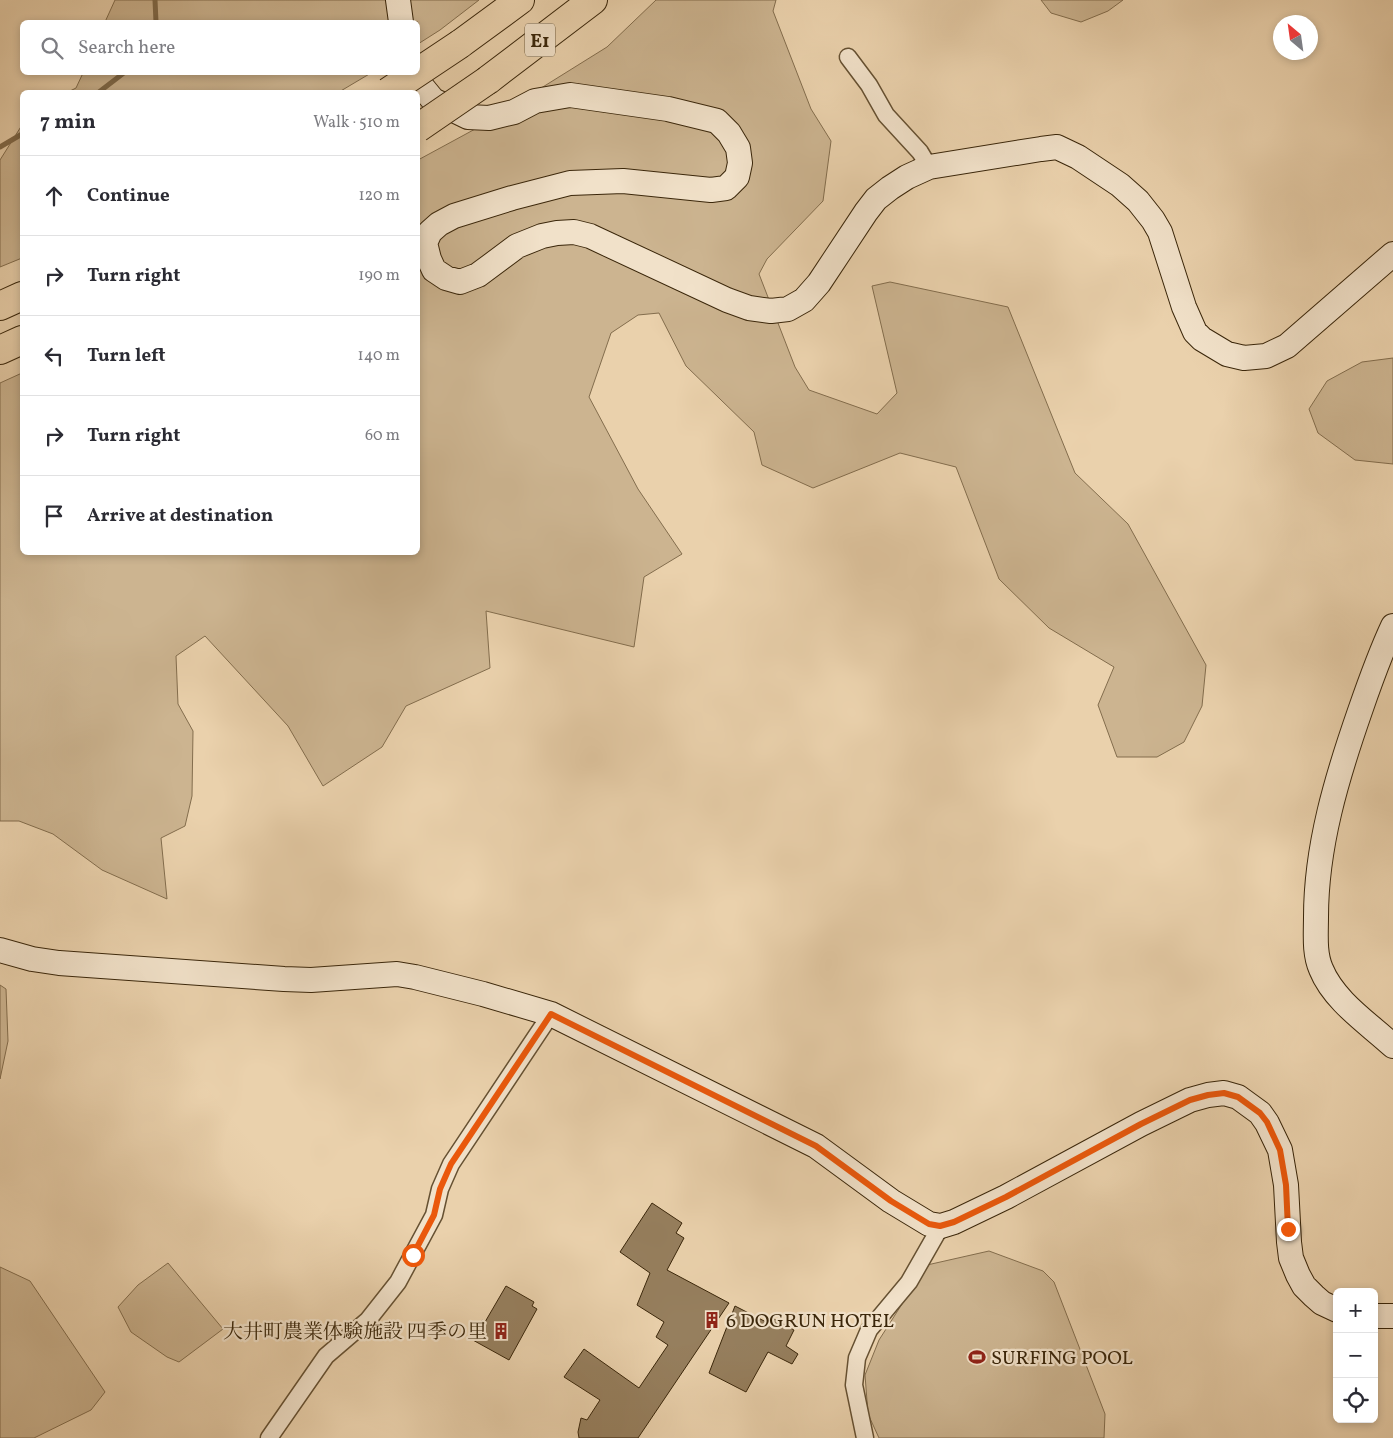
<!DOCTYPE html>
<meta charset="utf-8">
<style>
:root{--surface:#fff;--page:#f7f7f7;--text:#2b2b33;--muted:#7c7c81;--line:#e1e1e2}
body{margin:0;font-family:Vollkorn,"Noto Serif JP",serif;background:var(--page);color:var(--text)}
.controls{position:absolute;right:15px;bottom:15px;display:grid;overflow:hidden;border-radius:8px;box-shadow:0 2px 8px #0003}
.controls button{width:45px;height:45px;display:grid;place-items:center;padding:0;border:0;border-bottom:1px solid var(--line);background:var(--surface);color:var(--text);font:25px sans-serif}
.compass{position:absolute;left:1273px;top:15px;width:45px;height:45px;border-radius:50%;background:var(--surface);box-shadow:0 2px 8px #0003;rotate:331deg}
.stop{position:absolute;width:15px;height:15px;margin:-11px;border:4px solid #ea580c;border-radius:50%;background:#fff}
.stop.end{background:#ea580c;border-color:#fff;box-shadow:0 1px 5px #0008}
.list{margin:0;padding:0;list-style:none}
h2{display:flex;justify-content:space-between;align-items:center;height:65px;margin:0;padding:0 20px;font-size:21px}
h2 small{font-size:16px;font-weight:400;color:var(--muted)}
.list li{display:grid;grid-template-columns:32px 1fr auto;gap:15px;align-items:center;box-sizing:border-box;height:80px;padding:0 20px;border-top:1px solid var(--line)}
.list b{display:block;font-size:19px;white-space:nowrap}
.list em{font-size:16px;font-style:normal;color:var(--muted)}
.icon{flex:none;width:28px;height:28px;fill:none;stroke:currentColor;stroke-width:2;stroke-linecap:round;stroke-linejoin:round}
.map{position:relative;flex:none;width:1393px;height:1438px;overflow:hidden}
.search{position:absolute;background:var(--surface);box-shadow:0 2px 8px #0003;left:20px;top:20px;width:400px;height:55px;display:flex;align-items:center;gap:12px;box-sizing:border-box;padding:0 18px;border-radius:8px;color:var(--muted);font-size:19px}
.panel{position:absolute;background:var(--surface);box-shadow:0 2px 8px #0003;left:20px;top:90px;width:400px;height:465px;border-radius:8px}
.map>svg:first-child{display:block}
.green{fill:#ccb490;stroke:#836d4d}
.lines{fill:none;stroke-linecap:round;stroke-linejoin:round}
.stream{stroke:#806a4a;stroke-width:5}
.building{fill:#967f5e;stroke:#3a260a}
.street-casing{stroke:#665132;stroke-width:19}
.secondary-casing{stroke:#3a260a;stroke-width:26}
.highway-casing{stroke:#3a260a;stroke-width:30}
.street{stroke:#f1e1c9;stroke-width:16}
.secondary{stroke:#f1e1c9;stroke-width:24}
.highway{stroke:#ead1ac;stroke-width:28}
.highway-bridge-casing{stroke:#3a260a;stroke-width:30;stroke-linecap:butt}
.highway-bridge{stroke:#ead1ac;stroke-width:28}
.route{stroke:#ea580c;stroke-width:6}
.labels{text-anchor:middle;stroke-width:4.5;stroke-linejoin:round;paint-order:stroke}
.shield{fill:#f1e1c9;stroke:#715e43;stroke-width:1}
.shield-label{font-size:19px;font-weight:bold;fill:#3a260a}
.poi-label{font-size:20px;fill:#3a260a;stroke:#f1e1c9;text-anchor:start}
</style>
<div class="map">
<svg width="1393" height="1438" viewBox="0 0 1393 1438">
<rect width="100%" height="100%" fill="#ead1ac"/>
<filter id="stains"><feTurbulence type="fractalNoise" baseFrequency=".004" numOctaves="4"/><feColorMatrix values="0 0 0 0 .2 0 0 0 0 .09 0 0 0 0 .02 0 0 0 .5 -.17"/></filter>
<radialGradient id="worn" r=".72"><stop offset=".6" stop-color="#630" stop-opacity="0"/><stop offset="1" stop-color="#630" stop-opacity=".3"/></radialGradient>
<!-- green -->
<g class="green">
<path d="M115 0H479L440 30 418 44V22H105Z"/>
<path d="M656 0H776L773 11 811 109 831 141 823 201 767 259 759 274 795 367 809 390 877 414 897 393 872 286 890 282 1008 307 1075 473 1128 524 1206 665 1202 706 1184 742 1157 757H1117L1098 705 1114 667 1049 628 999 579 956 467 900 453 813 488 762 465 754 432 686 366 659 313 638 315 611 333 589 397 638 489 682 554 644 577 634 647 486 611 490 668 406 706 382 747 323 786 288 726 205 636 176 656 178 704 193 731 192 796 185 826 161 838 167 899 102 870 53 834 19 821H0V383L22 373V552H418V160L477 128 607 47Z"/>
<path d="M1041 0H1123L1108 11 1081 22 1051 13Z"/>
<path d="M83 73V72L371 73 339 92H68L76 88Z"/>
<path d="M22 125V258L0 267V160Z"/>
<path d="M1393 358V464L1355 460 1318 433 1309 409 1327 381 1362 362Z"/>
<path d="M0 985 6 989 8 1041 0 1079Z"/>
<path d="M989 1251 1043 1271 1054 1282 1105 1414 1104 1438H879L868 1414 865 1375 879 1340 927 1265Z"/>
<path d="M168 1263 223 1329 179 1362 167 1357 131 1332 118 1307 138 1285Z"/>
<path d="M0 1267 30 1281 105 1392 91 1410 34 1438H0Z"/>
</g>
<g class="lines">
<!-- stream -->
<g class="stream">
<path d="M155 0 156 22"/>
<path d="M99 92 125 72"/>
<path d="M0 147 22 134"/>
</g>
</g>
<!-- building -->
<g class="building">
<path d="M652 1203 682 1223 676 1233 684 1238 667 1270 729 1303 638 1438H579L578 1432 581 1418 587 1420 600 1400 564 1377 584 1349 639 1388 668 1345 656 1337 664 1322 637 1305 650 1273 620 1252Z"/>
<path d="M506 1286 534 1302 532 1306 537 1309 509 1360 471 1339 482 1320 485 1322Z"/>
<path d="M735 1306 770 1324 774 1319 794 1330 786 1346 798 1354 792 1364 768 1352 746 1392 709 1373Z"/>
</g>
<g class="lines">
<!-- street casing -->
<g class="street-casing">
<g id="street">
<path d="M848 57 869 85 886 115 920 152 929 167"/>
<path d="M269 1438 326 1356 368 1320 398 1282 434 1215 440 1189 451 1164 551 1014"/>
<path d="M865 1438 854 1385 857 1358 869 1330 909 1282 941 1226"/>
</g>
</g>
<!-- secondary casing -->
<g class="secondary-casing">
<g id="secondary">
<path d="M398 0 401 22"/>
<path d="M415 72 419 83 433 100 468 117 489 118 514 112 535 101 570 95 668 109 717 121 729 133 738 148 740 163 737 177 726 188 711 190 623 181 570 183 512 198 454 216 439 224 430 232 425 243 429 259 434 270 446 278 460 282 478 275 517 246 542 236 557 233 574 232 590 236 727 300 749 308 771 311 788 309 804 300 819 283 866 212 876 199 890 188 907 177 929 167 1041 149 1057 147 1078 157 1120 185 1138 201 1153 220 1160 232 1184 307 1195 332 1202 339 1227 354 1244 358 1266 356 1287 346 1393 254"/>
<path d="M1393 626C1380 654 1370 682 1360 711 1337 777 1316 846 1316 917 1316 934 1314 953 1321 969 1334 1001 1368 1023 1393 1046"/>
<path d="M0 950 32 959 59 963 284 979 311 980 397 974 415 977 483 994 551 1014 816 1146 891 1201 929 1224 941 1226 954 1222 1006 1197 1141 1124 1190 1100 1208 1095 1224 1093 1238 1097 1260 1113 1267 1123 1280 1150 1286 1185 1289 1242 1291 1258 1298 1275 1304 1286 1314 1296 1322 1303 1337 1310"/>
<path d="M1374 1316H1393"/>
</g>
</g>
<!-- highway casing -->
<g class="highway-casing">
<g id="highway">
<path d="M460 44 520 0"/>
<path d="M488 80 593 0"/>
<path d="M0 306 22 296"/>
<path d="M0 350 22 340"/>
</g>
</g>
<!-- street -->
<use href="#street" class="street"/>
<!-- secondary -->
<use href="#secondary" class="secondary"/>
<!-- highway -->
<use href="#highway" class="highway"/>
<!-- highway-bridge casing -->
<g class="highway-bridge-casing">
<g id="highway-bridge">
<path d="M388 92 460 44"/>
<path d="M418 128 488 80"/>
</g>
</g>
<!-- highway-bridge -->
<use href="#highway-bridge" class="highway-bridge"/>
</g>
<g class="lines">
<!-- route -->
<path class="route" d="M413 1255 434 1215 440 1189 451 1164 551 1014 816 1146 891 1201 929 1224 940 1226 954 1222 1006 1197 1141 1124 1190 1100 1208 1095 1224 1093 1238 1097 1260 1113 1267 1122 1280 1150 1286 1185 1288 1229"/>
</g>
<!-- icons -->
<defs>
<g id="building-bare" transform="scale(1.35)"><path d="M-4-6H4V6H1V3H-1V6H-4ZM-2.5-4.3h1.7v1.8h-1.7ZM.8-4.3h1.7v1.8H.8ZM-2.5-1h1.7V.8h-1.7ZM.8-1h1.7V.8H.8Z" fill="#8f2418" stroke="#f1e1c9" stroke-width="2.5" paint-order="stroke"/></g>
<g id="stadium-bare" transform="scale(1.35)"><path d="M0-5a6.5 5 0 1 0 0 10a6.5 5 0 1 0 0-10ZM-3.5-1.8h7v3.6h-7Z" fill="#8f2418" stroke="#f1e1c9" stroke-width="2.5" paint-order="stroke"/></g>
</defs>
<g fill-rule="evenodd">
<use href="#building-bare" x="712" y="1320"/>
<use href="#building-bare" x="501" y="1331"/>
<use href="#stadium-bare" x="977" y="1357"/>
</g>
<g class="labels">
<!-- shield labels -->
<rect class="shield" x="525" y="23.5" width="30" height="33" rx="4"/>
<g class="shield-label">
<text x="540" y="47">E1</text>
</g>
<!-- poi labels -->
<g class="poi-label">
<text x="726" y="1327">6 DOGRUN HOTEL</text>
<text x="487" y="1338" text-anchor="end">大井町農業体験施設 四季の里</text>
<text x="991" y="1364">SURFING POOL</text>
</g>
</g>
<rect width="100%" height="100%" filter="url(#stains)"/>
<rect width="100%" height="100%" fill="url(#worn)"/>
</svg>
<div class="controls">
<button>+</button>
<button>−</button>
<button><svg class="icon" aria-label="locate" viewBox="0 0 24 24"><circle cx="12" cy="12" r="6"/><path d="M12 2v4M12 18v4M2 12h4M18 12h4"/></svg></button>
</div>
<svg class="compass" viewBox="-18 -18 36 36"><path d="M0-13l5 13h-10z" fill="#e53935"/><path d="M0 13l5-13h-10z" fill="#7c7c81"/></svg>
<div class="stop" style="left:413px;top:1255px"></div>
<div class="stop end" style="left:1288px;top:1229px"></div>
<div class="search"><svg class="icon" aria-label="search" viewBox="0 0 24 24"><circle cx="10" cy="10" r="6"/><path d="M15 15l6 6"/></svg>Search here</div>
<section class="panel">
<h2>7 min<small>Walk · 510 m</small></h2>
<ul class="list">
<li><svg class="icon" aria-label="ahead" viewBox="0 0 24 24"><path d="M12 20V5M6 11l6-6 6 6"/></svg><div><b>Continue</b></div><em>120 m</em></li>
<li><svg class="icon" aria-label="right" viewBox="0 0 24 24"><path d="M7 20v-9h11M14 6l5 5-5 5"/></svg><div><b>Turn right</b></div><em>190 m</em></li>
<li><svg class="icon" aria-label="left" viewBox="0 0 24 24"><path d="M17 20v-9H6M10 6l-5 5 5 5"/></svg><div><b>Turn left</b></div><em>140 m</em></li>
<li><svg class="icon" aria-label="right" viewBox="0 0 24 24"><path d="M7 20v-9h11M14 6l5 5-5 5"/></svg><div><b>Turn right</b></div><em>60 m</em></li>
<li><svg class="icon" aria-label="arrive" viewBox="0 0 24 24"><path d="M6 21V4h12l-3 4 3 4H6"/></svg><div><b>Arrive at destination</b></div></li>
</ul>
</section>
</div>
